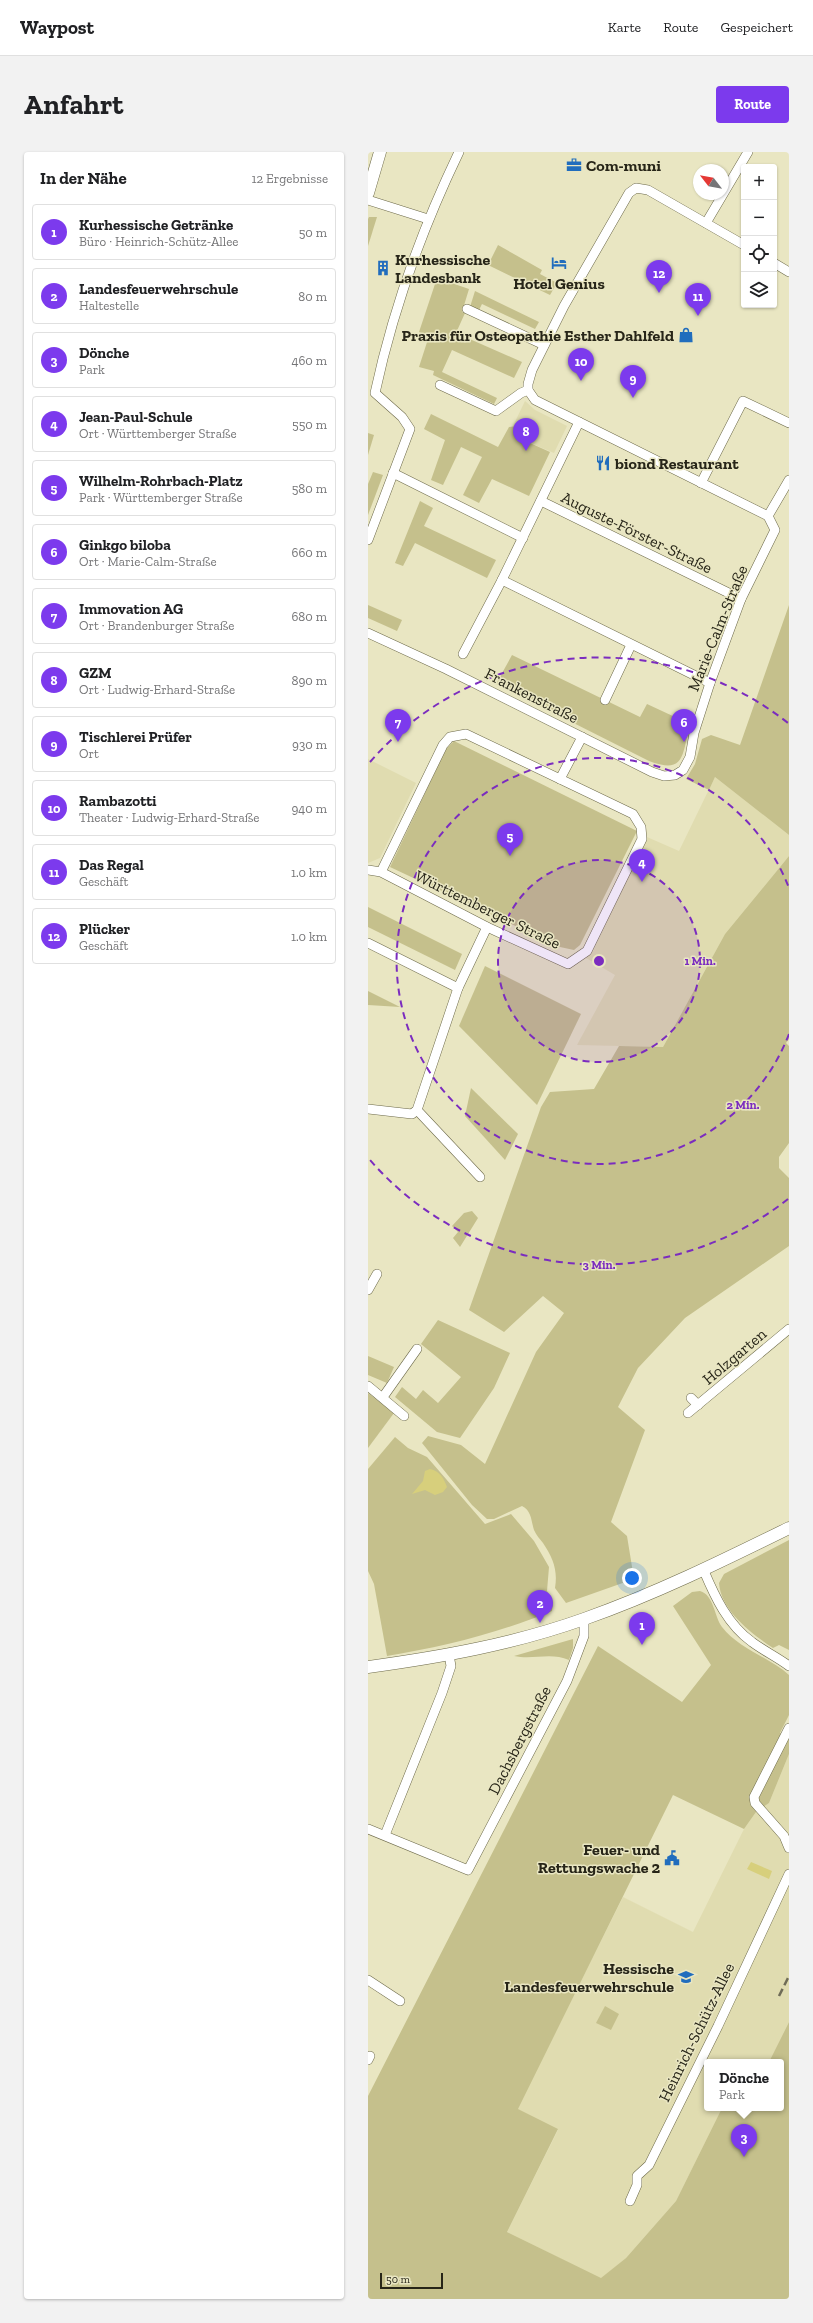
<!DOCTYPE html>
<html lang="de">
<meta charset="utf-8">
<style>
:root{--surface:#fff;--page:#f2f2f2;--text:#202124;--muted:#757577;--line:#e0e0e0;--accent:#7c3aed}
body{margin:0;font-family:"Zilla Slab",serif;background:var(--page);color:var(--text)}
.controls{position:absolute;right:12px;top:12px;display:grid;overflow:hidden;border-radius:4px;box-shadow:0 1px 3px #0004}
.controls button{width:36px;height:36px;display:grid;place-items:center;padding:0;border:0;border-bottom:1px solid var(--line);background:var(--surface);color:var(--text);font:20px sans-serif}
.compass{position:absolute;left:325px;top:12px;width:36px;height:36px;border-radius:50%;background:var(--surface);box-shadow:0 1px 3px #0004;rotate:301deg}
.scale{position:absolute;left:12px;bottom:10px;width:63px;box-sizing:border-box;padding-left:4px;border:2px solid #272518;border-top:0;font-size:11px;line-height:14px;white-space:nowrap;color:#272518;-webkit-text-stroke:3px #e9e6c2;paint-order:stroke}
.you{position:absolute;left:264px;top:1426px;width:14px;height:14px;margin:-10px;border:3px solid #fff;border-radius:50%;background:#1a73e8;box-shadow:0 0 0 6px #1a73e833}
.badge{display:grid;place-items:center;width:26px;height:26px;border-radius:50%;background:var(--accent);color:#fff;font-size:13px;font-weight:700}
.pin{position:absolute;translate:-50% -33px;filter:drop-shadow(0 1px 2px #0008)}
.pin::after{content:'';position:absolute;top:21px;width:14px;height:12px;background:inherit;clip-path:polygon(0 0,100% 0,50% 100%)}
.popup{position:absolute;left:336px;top:1907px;width:80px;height:52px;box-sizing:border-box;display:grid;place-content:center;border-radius:4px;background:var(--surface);filter:drop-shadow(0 1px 3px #0005);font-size:13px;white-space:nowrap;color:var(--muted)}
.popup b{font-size:15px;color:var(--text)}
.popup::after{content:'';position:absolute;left:50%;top:100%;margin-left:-8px;border:8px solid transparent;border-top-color:var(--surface)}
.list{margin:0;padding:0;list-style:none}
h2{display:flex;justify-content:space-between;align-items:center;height:52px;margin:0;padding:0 16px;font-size:17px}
h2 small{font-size:13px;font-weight:400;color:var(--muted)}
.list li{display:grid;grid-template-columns:26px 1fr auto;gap:12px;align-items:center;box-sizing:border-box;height:56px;margin:0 8px 8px;padding:0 8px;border:1px solid var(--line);border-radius:4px}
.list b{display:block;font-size:15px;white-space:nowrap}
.list p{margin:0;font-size:13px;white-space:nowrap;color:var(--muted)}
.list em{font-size:13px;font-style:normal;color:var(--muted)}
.icon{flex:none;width:22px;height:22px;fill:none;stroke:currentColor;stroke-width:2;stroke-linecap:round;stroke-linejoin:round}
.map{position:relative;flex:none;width:421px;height:2147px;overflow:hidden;border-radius:4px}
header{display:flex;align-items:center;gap:24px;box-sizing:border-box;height:56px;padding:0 20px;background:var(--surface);border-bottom:1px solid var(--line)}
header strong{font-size:19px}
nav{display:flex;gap:22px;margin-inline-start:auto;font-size:14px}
.intro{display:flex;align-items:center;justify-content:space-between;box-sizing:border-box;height:96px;padding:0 24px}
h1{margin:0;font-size:28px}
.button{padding:10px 18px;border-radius:4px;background:var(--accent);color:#fff;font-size:14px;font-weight:700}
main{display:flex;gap:24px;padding:0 24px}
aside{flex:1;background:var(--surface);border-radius:4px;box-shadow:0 1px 3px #0004}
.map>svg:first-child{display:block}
.built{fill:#e0dcb0}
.green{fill:#c5c08c}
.water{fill:#d7cf7c}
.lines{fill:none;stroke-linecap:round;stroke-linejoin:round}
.minor-casing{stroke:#6c6949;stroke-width:10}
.major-casing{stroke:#6c6949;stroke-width:13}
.minor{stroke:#fff;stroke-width:9}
.major{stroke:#fff;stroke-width:12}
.rail{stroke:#6f6c57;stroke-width:2.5;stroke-dasharray:8 4;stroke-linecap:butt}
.ring{fill:none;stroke:#7b2cbf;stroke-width:2;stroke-dasharray:7 5}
.labels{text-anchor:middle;stroke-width:3;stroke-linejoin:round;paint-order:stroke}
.poi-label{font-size:16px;font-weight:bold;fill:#272518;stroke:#e9e6c2;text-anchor:start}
.street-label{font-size:16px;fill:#272518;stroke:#e9e6c2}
.centre{fill:#7b2cbf;stroke:#e9e6c2;stroke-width:2}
.ring-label{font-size:12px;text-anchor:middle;font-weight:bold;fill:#7b2cbf;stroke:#e9e6c2;stroke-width:3;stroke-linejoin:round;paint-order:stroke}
</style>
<header>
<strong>Waypost</strong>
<nav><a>Karte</a><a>Route</a><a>Gespeichert</a></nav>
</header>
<div class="intro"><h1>Anfahrt</h1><a class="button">Route</a></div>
<main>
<aside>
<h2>In der Nähe<small>12 Ergebnisse</small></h2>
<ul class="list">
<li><span class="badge">1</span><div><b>Kurhessische Getränke</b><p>Büro · Heinrich-Schütz-Allee</p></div><em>50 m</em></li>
<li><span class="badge">2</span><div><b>Landesfeuerwehrschule</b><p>Haltestelle</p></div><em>80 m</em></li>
<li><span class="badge">3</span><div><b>Dönche</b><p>Park</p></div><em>460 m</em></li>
<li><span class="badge">4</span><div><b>Jean-Paul-Schule</b><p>Ort · Württemberger Straße</p></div><em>550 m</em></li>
<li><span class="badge">5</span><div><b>Wilhelm-Rohrbach-Platz</b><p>Park · Württemberger Straße</p></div><em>580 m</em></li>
<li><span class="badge">6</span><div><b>Ginkgo biloba</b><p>Ort · Marie-Calm-Straße</p></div><em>660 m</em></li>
<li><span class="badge">7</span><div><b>Immovation AG</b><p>Ort · Brandenburger Straße</p></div><em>680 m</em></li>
<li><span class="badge">8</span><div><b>GZM</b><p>Ort · Ludwig-Erhard-Straße</p></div><em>890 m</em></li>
<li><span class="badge">9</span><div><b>Tischlerei Prüfer</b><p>Ort</p></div><em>930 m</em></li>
<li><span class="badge">10</span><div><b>Rambazotti</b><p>Theater · Ludwig-Erhard-Straße</p></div><em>940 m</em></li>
<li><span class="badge">11</span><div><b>Das Regal</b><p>Geschäft</p></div><em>1.0 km</em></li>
<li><span class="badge">12</span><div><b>Plücker</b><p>Geschäft</p></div><em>1.0 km</em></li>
</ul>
</aside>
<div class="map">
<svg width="421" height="2147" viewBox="0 0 421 2147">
<rect width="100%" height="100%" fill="#e9e6c2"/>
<!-- built -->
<g class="built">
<path d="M157 249 167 258 199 274 186 301 153 287 158 273 145 274Z"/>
<path d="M0 607 48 631 12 706 0 711Z"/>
<path d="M347 625 421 683V704L357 782 295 895 209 893 247 823 218 806 225 799 279 685 311 699Z"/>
<path d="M421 1602V1870L401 1910H339V1956H354L308 2049 258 2106 233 2127 139 2080 190 1978 149 1957 255 1745 325 1780 376 1677 388 1660 401 1651Z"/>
</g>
<!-- green -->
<g class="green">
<path d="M1 65H9L0 94V67Z"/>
<path d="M130 93 174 118 172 122 189 131 182 143 120 113Z"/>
<path d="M69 126 101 137 94 160 97 161 88 181 154 210 146 226 84 198 74 220 129 246 126 252 65 223 66 219 51 215 61 184 51 180Z"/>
<path d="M107 139 171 170 167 177 114 152 111 158 102 155Z"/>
<path d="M63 262 130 295 141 275 158 273 153 287 182 300 161 344 124 327 111 351 95 343 114 305 93 295 75 333 63 328 77 288 56 277Z"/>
<path d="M0 281 6 283 0 303Z"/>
<path d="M5 320 15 323 0 363V332Z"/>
<path d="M52 349 65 356 56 374 128 408 119 426 47 391 35 414 27 411Z"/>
<path d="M0 453 34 468 29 479 0 466Z"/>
<path d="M421 453V683L347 625 341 638 318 627 327 612 334 587 343 583 372 593Z"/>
<path d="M144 503 272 565 279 552 322 572C314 602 318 623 281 609L128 532Z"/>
<path d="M86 589 269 679 212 793 206 798 192 795 22 715 78 597Z"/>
<path d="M421 704V887L418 891 421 894V991L411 1005V1016L421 1026V1094L317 1166 270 1216 250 1255 277 1278 243 1370 259 1384 266 1427 198 1451 187 1436C190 1418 185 1406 175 1391 172 1387 168 1383 166 1378 163 1369 164 1359 154 1354L126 1367H119L104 1353 54 1291 60 1284 93 1293 117 1312 168 1200 196 1161 175 1144 136 1180 101 1158 173 955 182 940 226 937 251 894 295 895 357 782Z"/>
<path d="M0 755 94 802 87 818 0 775Z"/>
<path d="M117 814 213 862 169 953 91 874Z"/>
<path d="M0 839 32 855 0 853Z"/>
<path d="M103 936 150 982 137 1008 97 964Z"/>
<path d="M104 1059 110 1066 92 1095 85 1086 90 1080 84 1074 96 1061Z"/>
<path d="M70 1168 142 1201 126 1236 92 1286 69 1280 27 1245 34 1235 48 1247 55 1238 70 1251 93 1225 53 1192Z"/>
<path d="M0 1204 26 1215 19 1231 0 1223Z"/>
<path d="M0 1241 26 1261 0 1296Z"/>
<path d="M27 1285 40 1296 59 1305 117 1372 143 1362 166 1389 181 1415 179 1439 185 1450 184 1459C131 1481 75 1495 19 1504L6 1432 0 1419V1317Z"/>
<path d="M421 1388V1498L411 1493 405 1496C384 1482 353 1459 351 1431L356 1422Z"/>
<path d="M332 1439C346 1443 346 1464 354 1475 371 1497 401 1505 421 1523V1563L412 1581 421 1586V1602L401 1651 388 1660 376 1677 305 1643 150 1957 190 1977 139 2080 233 2126 258 2106 308 2049 354 1956H365L376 1961 379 1956H413V1910H401L421 1870V2147H0V1944L230 1494 314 1550 343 1513 305 1454 324 1440Z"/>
<path d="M205 1487V1496L201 1508C183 1500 165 1508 146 1504Z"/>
<path d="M237 1854 251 1862 243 1878 228 1871Z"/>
</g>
<!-- water -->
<g class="water">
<path d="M62 1317C72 1319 76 1327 79 1335L75 1340 67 1343 57 1338 44 1342 55 1329 57 1319Z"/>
<path d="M383 1710 404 1719 401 1727 379 1717Z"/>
</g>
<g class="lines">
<!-- minor casing -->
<g class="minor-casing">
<g id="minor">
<path d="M0 48 60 67"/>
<path d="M338 71 380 0"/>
<path d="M376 93 280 38 268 36 261 41 196 154 164 218 160 232V238L167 248 400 364"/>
<path d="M406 111 421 120"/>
<path d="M99 157 176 193"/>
<path d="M72 233 128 259 153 241 160 238"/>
<path d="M25 321 155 386"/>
<path d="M333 331 375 249 421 271"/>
<path d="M173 349 373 447"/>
<path d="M0 388 42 277 34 265 7 241C25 157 54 77 91 0"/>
<path d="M134 428 342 531"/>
<path d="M0 481 78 517 284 620 296 624 307 623 315 618 322 605 326 581 342 531 373 447 407 378 400 364 421 328"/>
<path d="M95 502 134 428 211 270"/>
<path d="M237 548 263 493"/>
<path d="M192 627 214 585"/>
<path d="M0 718 13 720 119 775 200 812 219 799 274 687 273 675 265 662 98 582 82 585 75 593 13 720"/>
<path d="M0 791 90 836"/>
<path d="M0 957 44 962 49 958 90 836 119 775"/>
<path d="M49 958 112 1025"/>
<path d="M0 1138 9 1122"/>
<path d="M0 1234 36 1264"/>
<path d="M15 1245 49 1197"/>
<path d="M323 1246 330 1253"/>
<path d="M320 1261 421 1177"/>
<path d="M336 1419C347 1445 360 1473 384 1490 396 1499 409 1505 421 1514"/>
<path d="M421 1576 386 1645 387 1651 416 1684 421 1696"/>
<path d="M0 1677 100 1718 199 1529 216 1484V1467"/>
<path d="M17 1683 74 1541 83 1514 81 1503"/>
<path d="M0 1828 32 1849"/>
<path d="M0 1908 2 1904"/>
<path d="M262 2049 269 2033V2024L281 2013 350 1874 421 1722"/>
</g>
</g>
<!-- major casing -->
<g class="major-casing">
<g id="major">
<path d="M0 41 12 0"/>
<path d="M0 1515C73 1505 146 1492 216 1467 287 1442 354 1409 421 1376"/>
</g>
</g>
<!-- minor -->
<use href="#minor" class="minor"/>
<!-- major -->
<use href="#major" class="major"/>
<!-- rail -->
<path class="rail" d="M411 1844 421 1824"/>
</g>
<!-- distance rings -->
<circle cx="231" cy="809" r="101" fill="#7b2cbf" fill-opacity=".12"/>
<g class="ring">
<circle cx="231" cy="809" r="101"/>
<path d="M421 882A203 203 0 1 1 421 736"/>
<path d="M420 1047A304 304 0 0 1 2 1008M2 610A304 304 0 0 1 420 571"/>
</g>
<!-- icons -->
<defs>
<g id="office-bare" transform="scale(1.2)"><path d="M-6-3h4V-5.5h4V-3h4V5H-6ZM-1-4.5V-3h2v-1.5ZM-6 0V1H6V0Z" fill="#216dbd" stroke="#e9e6c2" stroke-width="2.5" paint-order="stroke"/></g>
<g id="hotel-bare" transform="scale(1.2)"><path d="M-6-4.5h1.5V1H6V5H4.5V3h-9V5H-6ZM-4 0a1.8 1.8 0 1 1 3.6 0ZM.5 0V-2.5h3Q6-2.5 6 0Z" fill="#216dbd" stroke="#e9e6c2" stroke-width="2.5" paint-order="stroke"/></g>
<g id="building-bare" transform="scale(1.2)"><path d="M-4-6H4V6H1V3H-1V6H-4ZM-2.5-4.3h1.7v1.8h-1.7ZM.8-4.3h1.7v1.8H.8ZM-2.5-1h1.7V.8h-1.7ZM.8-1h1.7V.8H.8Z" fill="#216dbd" stroke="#e9e6c2" stroke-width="2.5" paint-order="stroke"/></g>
<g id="shop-bare" transform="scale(1.2)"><path d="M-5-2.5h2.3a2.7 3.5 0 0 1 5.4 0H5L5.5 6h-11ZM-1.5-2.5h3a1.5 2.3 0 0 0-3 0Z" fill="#216dbd" stroke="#e9e6c2" stroke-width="2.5" paint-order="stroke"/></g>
<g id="restaurant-bare" transform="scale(1.2)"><path d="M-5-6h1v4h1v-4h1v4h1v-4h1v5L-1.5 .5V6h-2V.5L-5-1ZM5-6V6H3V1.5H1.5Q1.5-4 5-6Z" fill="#216dbd" stroke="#e9e6c2" stroke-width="2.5" paint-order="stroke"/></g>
<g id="civic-bare" transform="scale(1.2)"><path d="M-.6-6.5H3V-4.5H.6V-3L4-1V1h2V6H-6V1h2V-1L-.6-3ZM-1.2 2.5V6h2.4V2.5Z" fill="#216dbd" stroke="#e9e6c2" stroke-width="2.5" paint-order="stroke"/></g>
<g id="school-bare" transform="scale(1.2)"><path d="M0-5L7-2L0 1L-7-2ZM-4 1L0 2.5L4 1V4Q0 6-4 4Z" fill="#216dbd" stroke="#e9e6c2" stroke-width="2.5" paint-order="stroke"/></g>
</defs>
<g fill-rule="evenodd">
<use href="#office-bare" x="206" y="13"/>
<use href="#hotel-bare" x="191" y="111"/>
<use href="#building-bare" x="15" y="116"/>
<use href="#shop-bare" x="318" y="183"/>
<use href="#restaurant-bare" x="235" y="311"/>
<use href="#civic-bare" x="304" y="1706"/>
<use href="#school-bare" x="318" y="1825"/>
</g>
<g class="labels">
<!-- poi labels -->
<g class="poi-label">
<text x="218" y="19">Com-muni</text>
<text x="27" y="113">Kurhessische<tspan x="27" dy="18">Landesbank</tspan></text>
<text x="191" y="137" text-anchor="middle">Hotel Genius</text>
<text x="306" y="189" text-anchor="end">Praxis für Osteopathie Esther Dahlfeld</text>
<text x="247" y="317">biond Restaurant</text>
<text x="292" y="1703" text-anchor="end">Feuer- und<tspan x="292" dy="18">Rettungswache 2</tspan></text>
<text x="306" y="1822" text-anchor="end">Hessische<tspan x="306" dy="18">Landesfeuerwehrschule</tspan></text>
</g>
<!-- street labels -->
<g class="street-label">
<text transform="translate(269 380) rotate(26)" y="6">Auguste-Förster-Straße</text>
<text transform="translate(349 476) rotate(-68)" y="6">Marie-Calm-Straße</text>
<text transform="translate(164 543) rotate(27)" y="6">Frankenstraße</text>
<text transform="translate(120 757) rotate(26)" y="6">Württemberger Straße</text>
<text transform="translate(366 1204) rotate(-40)" y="6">Holzgarten</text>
<text transform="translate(151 1588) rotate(-63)" y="6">Dachsbergstraße</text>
<text transform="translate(328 1880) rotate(-64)" y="6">Heinrich-Schütz-Allee</text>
</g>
</g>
<circle cx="231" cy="809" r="6" class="centre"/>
<g class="ring-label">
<text x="332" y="813">1 Min.</text>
<text x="375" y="957">2 Min.</text>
<text x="231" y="1117">3 Min.</text>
</g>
</svg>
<div class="controls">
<button>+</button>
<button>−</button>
<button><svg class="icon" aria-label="locate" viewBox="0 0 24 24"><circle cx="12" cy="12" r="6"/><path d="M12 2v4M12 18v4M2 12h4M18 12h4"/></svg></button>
<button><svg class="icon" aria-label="layers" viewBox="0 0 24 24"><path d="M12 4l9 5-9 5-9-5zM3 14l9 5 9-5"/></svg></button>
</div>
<svg class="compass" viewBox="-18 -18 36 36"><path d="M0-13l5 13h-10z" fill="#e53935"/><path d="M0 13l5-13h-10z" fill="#757577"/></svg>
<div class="scale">50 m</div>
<div class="you"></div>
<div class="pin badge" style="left:274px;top:1493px">1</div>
<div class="pin badge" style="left:172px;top:1471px">2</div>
<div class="pin badge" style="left:376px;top:2005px">3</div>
<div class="popup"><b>Dönche</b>Park</div>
<div class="pin badge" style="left:274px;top:730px">4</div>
<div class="pin badge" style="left:142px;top:704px">5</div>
<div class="pin badge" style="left:316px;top:590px">6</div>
<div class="pin badge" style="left:30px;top:590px">7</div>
<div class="pin badge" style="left:158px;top:299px">8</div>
<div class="pin badge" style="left:265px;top:246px">9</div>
<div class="pin badge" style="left:213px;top:229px">10</div>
<div class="pin badge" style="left:330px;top:164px">11</div>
<div class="pin badge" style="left:291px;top:141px">12</div>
</div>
</main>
